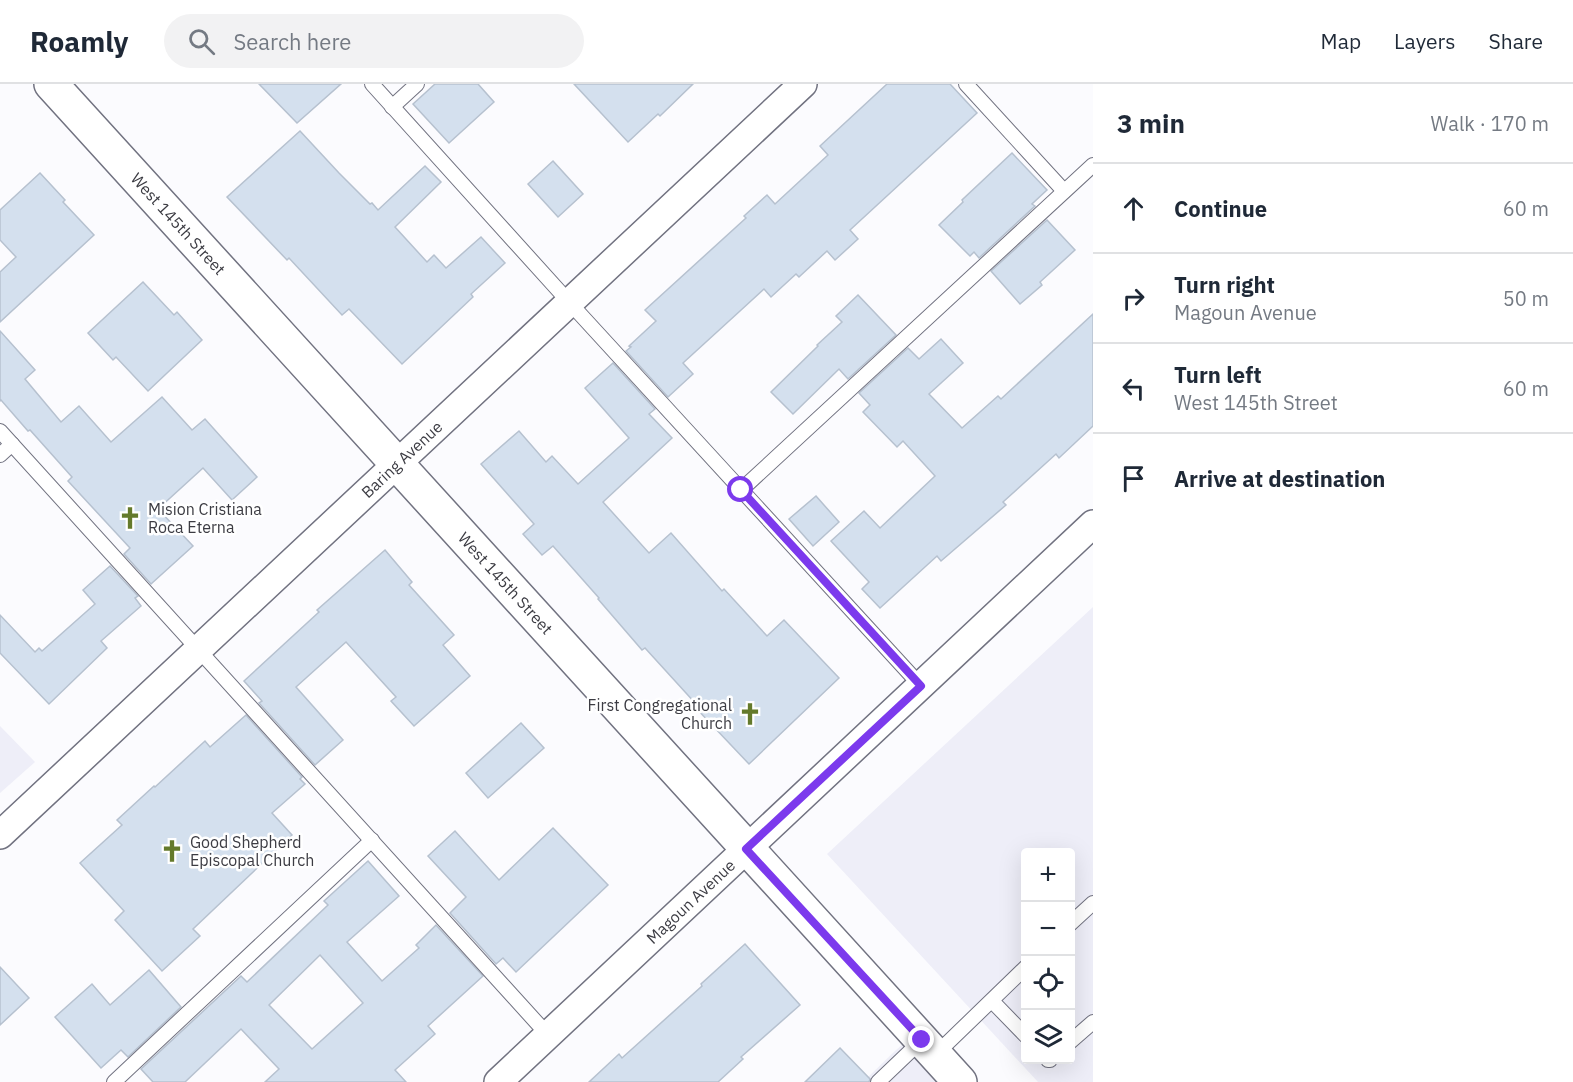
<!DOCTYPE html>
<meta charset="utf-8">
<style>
:root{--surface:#fff;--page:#f2f2f3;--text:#1f2937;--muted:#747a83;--line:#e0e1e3}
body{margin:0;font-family:"IBM Plex Sans",sans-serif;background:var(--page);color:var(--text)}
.controls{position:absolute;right:18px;bottom:18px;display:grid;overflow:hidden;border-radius:6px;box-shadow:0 6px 24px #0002}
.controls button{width:54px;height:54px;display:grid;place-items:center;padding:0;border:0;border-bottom:2px solid var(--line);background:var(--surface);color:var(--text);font:30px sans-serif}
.stop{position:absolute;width:18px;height:18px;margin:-14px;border:4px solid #7c3aed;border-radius:50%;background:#fff}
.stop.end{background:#7c3aed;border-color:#fff;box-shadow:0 2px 6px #0008}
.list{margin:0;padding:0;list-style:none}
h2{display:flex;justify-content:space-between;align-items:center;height:78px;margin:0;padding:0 24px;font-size:26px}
h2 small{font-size:20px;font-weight:400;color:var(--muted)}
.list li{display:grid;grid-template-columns:39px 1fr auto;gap:18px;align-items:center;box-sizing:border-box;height:90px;padding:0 24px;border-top:2px solid var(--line)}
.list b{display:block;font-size:22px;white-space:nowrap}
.list p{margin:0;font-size:20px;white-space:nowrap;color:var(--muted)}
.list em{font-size:20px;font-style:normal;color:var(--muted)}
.icon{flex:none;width:33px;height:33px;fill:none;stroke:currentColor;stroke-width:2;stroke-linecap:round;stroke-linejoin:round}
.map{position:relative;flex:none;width:1093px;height:998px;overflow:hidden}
header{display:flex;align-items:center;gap:36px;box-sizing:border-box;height:84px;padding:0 30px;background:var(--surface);border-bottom:2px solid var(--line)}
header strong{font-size:28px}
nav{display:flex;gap:33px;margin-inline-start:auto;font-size:21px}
.search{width:420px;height:54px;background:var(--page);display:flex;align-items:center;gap:15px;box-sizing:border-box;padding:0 21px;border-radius:33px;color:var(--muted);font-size:22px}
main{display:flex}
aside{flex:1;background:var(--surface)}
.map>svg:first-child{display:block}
.built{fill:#eeeef8;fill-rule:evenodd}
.building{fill:#d4e0ee;stroke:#b6c1cf;stroke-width:1.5;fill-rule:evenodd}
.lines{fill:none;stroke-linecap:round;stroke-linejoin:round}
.lane-casing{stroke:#717280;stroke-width:16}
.street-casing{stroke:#717280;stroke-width:30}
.secondary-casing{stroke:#717280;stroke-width:36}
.lane{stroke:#fff;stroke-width:14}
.street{stroke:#fff;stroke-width:27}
.secondary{stroke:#fff;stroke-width:33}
.route{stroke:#7c3aed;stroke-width:8}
.labels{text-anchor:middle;stroke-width:5;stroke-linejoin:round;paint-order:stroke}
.street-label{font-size:16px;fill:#3c3c43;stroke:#fff}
.poi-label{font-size:16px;fill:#3c3c43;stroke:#fff;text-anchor:start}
</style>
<header>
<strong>Roamly</strong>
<div class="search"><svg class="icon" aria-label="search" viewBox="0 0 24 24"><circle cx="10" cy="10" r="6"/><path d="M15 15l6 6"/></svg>Search here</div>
<nav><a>Map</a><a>Layers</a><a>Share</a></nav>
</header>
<main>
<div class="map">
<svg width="1093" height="998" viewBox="0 0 1093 998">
<rect width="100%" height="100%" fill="#fbfbfe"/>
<!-- built -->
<g class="built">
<path d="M1093 523V998H1038L827 770ZM1026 768H1070V976H1026Z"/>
<path d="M0 642 35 678 0 709Z"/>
<path d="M911 953 951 998H863L895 967Z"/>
</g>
<!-- building -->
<g class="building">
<path d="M259 0H341L297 39Z"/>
<path d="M435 0H478L494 18 449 59 413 20Z"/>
<path d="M574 0H693L660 32 658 30 628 58Z"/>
<path d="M887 0H950L977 29 850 146 858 155 835 176 827 167 799 193 796 190 771 213 764 205 740 227 683 279 693 290 668 313 626 267 631 263 629 262 656 237 645 226 746 134 744 132 767 111 775 120 828 71 820 62Z"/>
<path d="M300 47 339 89 370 120 372 119 378 126 425 82 441 98 395 143 427 178 434 171 446 184 481 153 505 179 471 210 473 213 402 280 349 225 342 231 289 174 287 176 227 113Z"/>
<path d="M1012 69 1047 106 1032 120 1035 122 979 174 974 168 970 172 939 141 963 118 962 116Z"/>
<path d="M553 77 583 110 558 133 528 100Z"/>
<path d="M40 89 65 116 63 118 94 151 0 238V188L16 173 0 156V126Z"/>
<path d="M1047 136 1075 166 1040 198 1042 201 1020 220 991 187Z"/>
<path d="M143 198 174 231 177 228 202 256 148 307 116 273 113 276 88 249Z"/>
<path d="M858 211 896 251 848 295 839 285 793 330 771 308 818 262 817 261 842 238 836 232Z"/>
<path d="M1093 230V342L1059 374 1056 370 1003 418 1006 421 941 477 937 472 880 524 862 505 869 498 831 457 864 427 880 444 935 392 903 357 897 363 863 328 870 321 859 309 908 264 919 275 941 255 963 279 929 310 962 344 998 312 1001 315Z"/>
<path d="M0 247 35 286 25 295 61 338 79 322 111 358 162 313 192 346 205 335 257 393 232 416 203 384 158 425 193 462 151 500 124 470 130 464 68 397 72 393 30 346 28 347 1 316 0 317Z"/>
<path d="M613 279 655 325 649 330 672 354 603 418 649 469 671 449 722 507 724 505 767 552 784 536 839 594 749 680 694 622 696 620 645 564 642 566 598 515 599 514 553 462 542 471 523 450 534 440 481 380 519 347 546 378 552 372 578 400 629 354 585 304Z"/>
<path d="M816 412 839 438 813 462 789 435Z"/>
<path d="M385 466 412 498 409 501 454 551 443 561 470 592 414 642 391 617 396 613 346 558 296 603 343 656 315 681 259 619 262 617 244 597 319 528 317 526Z"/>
<path d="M110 482 138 512 135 514 141 522 101 557 107 564 49 620 0 569V531L35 568 39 564 42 567 95 520 83 506Z"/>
<path d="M246 631 302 693 300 695 305 700 272 729 292 751 193 845 200 852 162 887 115 836 124 827 80 779 122 741 117 736 154 702 155 703 205 657 210 663Z"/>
<path d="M521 639 544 664 488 714 466 689Z"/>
<path d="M553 744 608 801 516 888 503 874 496 880 450 829 466 813 428 772 455 747 499 796Z"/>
<path d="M368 777 399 812 347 858 382 897 419 864 416 861 436 841 483 892 428 942 435 950 395 986 406 998H265L279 985 241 945 185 998H153L141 985 241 892 247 898 328 821 324 817ZM320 871 363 919 312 965 269 921Z"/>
<path d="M745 860 800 921 741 973 743 975 718 998H589L619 970 622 974 702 902 701 900Z"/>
<path d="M0 883 29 914 0 941Z"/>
<path d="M149 886 181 923 128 973 121 966 101 984 55 933 92 900 110 921Z"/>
<path d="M840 964 870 995 869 998H805Z"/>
</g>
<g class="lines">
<!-- lane casing -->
<g class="lane-casing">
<g id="lane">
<path d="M372 0 569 218 921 602"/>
<path d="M966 0 1064 107"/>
<path d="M392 23 417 0"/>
<path d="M0 347 548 951"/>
<path d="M0 371 12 360"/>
<path d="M741 406 1093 81"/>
<path d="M1070 840 1093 819"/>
<path d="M992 917 1026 952"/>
<path d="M1070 958 1093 938"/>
<path d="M935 971 1026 883"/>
<path d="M1048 976H1050"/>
<path d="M114 998 372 756"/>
<path d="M878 998 922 956"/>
</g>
</g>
<!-- street casing -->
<g class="street-casing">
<g id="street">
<path id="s1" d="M0 751 803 0"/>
<path id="s2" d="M498 998 1093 440"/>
</g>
</g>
<!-- secondary casing -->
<g class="secondary-casing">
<g id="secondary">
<path id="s3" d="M51 0 960 998"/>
</g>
</g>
<!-- lane -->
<use href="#lane" class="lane"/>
<!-- street -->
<use href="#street" class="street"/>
<!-- secondary -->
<use href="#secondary" class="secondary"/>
</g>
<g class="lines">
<!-- route -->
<path class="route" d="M741 406 921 602 746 765 922 956"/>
</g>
<!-- icons -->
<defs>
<g id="church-bare" transform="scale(1.8)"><path d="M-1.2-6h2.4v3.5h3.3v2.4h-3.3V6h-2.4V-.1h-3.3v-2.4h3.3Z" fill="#647a2b" stroke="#fff" stroke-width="2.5" paint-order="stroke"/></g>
</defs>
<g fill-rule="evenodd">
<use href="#church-bare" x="130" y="434"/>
<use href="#church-bare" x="750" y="630"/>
<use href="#church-bare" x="172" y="767"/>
</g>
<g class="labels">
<!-- street labels -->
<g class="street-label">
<text dy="6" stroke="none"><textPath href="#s3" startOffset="189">West 145th Street</textPath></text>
<text dy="6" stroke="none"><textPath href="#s1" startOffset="550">Baring Avenue</textPath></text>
<text dy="6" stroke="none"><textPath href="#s3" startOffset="675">West 145th Street</textPath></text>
<text dy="6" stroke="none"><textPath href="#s2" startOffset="264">Magoun Avenue</textPath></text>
</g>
<!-- poi labels -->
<g class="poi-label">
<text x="148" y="431">Mision Cristiana<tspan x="148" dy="18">Roca Eterna</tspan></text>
<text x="732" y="627" text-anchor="end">First Congregational<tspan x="732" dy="18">Church</tspan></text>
<text x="190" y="764">Good Shepherd<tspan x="190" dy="18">Episcopal Church</tspan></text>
</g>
</g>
</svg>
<div class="controls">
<button>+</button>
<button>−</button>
<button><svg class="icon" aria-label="locate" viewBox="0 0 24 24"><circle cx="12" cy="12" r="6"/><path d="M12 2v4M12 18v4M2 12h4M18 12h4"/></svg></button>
<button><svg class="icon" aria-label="layers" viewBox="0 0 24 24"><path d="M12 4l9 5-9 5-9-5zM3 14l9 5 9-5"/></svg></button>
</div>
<div class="stop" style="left:741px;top:406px"></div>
<div class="stop end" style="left:922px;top:956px"></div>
</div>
<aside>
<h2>3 min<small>Walk · 170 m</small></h2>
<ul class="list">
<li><svg class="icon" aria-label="ahead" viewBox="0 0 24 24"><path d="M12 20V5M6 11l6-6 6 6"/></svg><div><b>Continue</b></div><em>60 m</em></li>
<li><svg class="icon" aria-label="right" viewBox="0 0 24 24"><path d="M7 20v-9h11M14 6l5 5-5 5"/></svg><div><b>Turn right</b><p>Magoun Avenue</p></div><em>50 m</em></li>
<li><svg class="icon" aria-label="left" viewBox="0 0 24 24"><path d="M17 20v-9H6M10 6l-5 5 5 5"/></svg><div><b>Turn left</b><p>West 145th Street</p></div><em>60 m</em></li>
<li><svg class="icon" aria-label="arrive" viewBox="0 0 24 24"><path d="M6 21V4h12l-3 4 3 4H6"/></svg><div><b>Arrive at destination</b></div></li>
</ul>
</aside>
</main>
